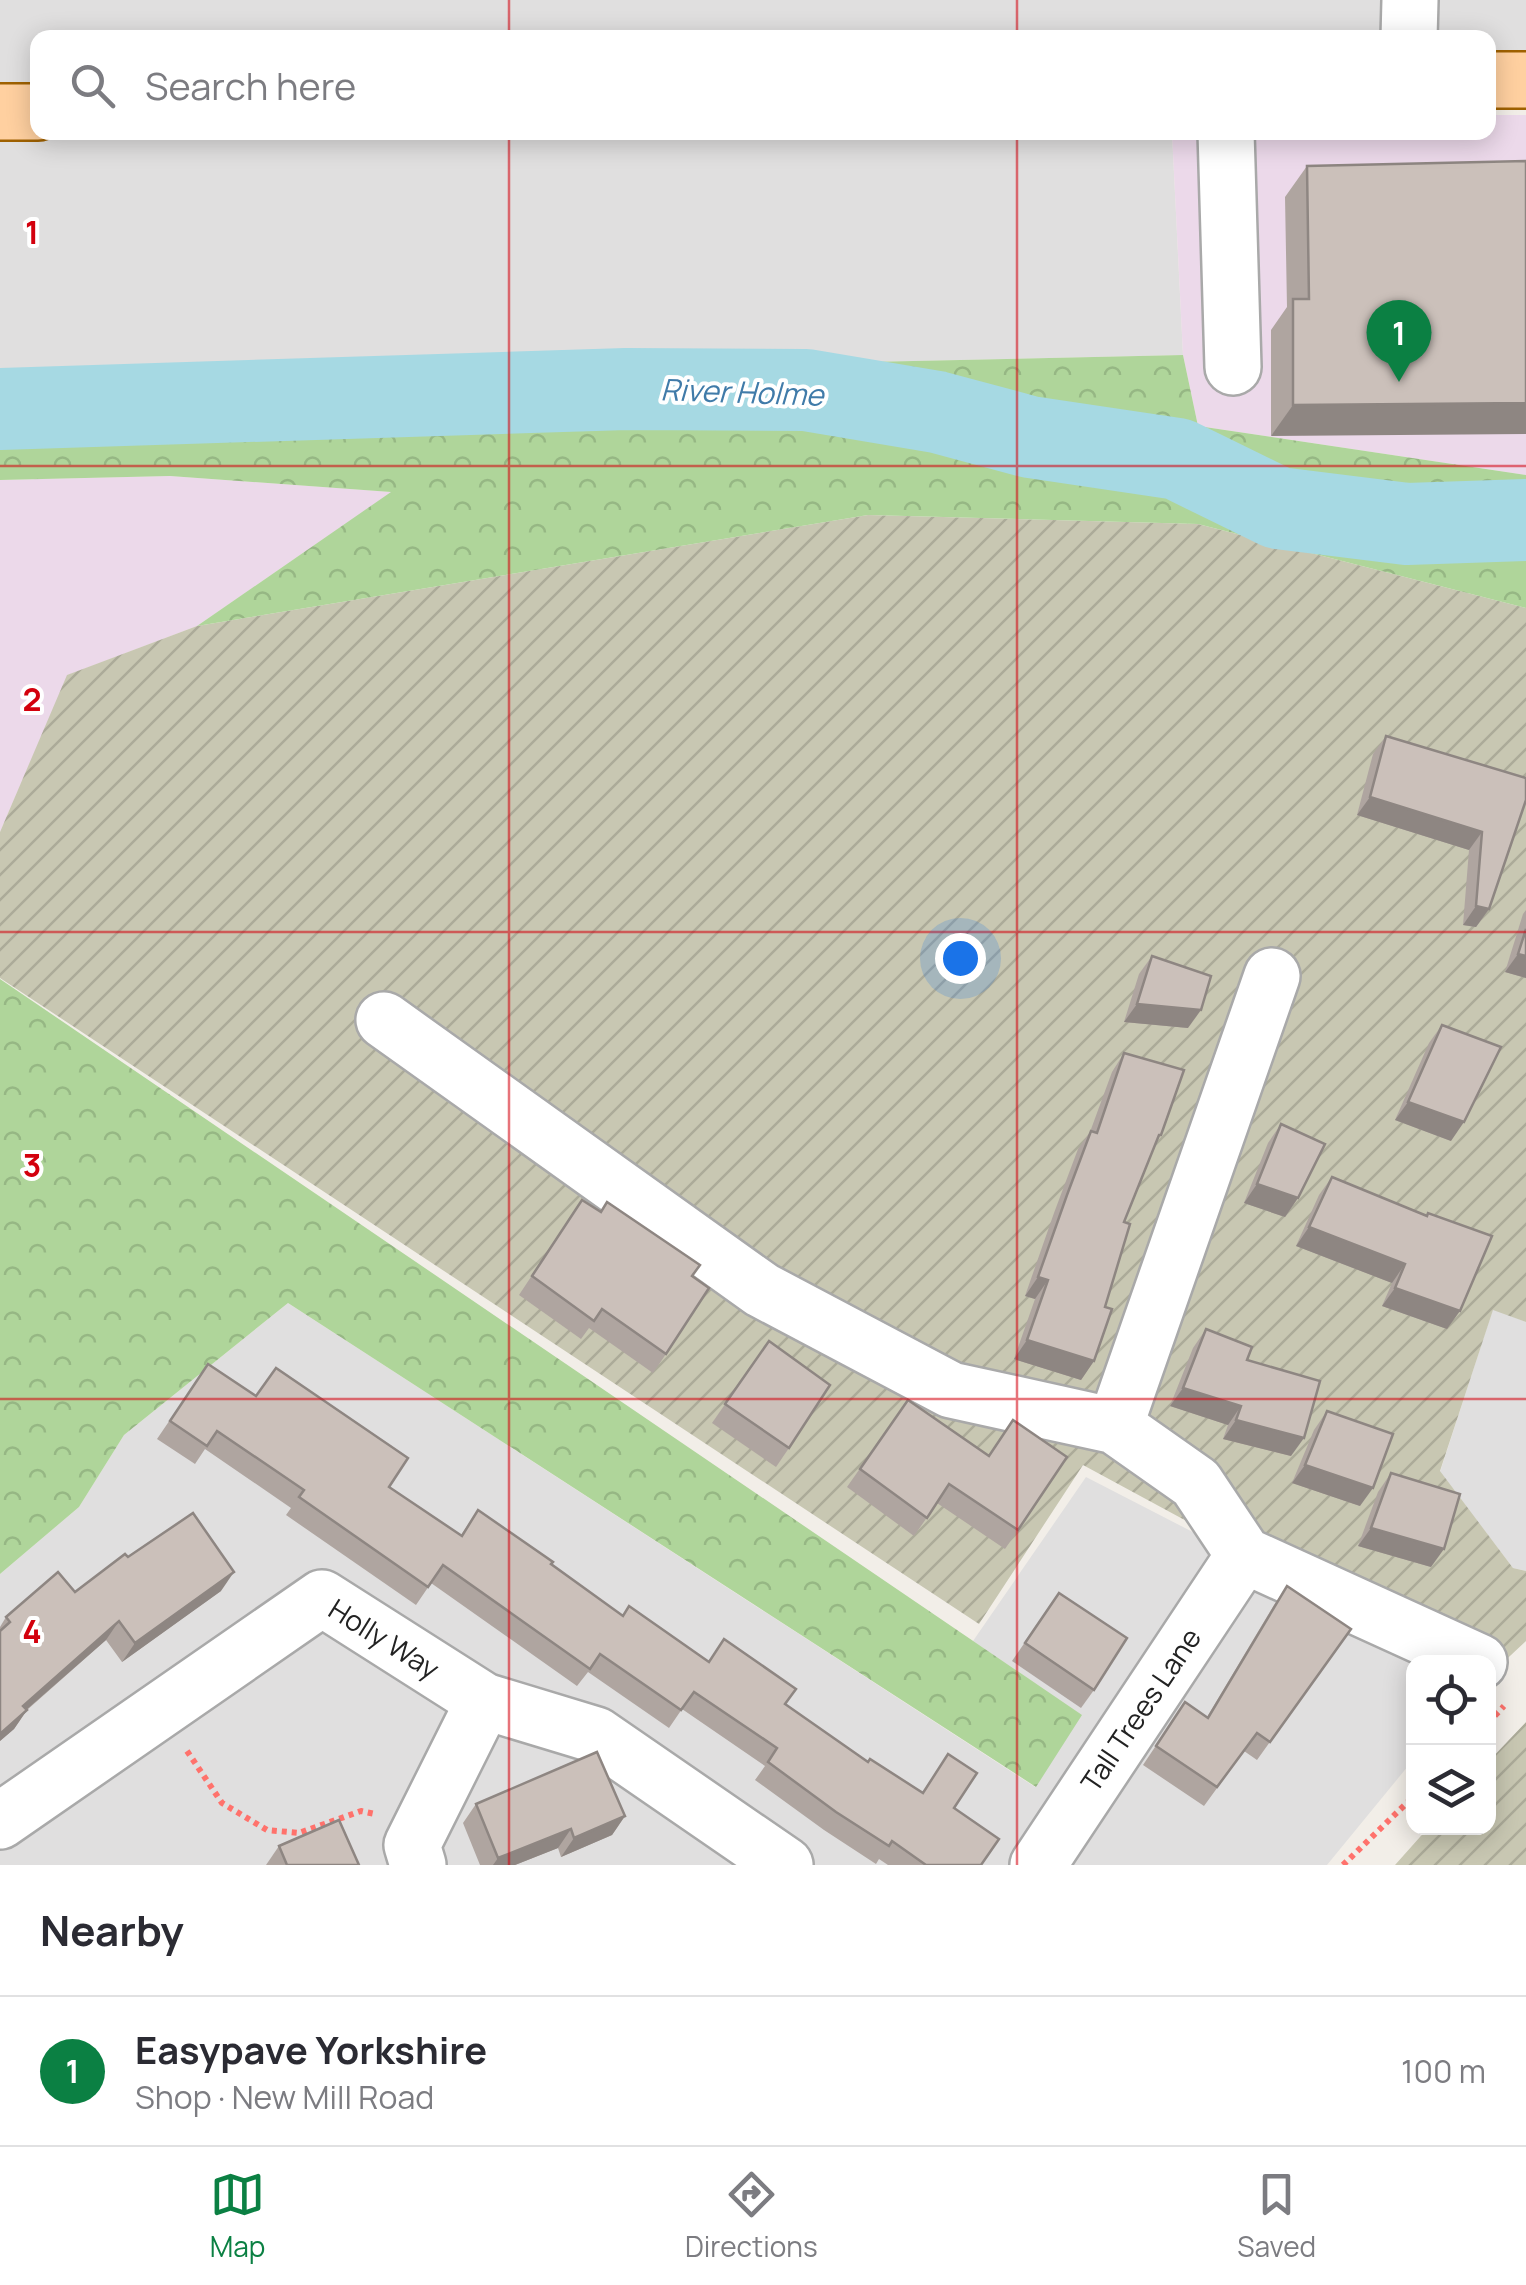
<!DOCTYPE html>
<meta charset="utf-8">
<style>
:root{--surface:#fff;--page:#f7f7f7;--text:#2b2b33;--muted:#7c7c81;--line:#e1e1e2;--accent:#0b8043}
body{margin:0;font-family:Manrope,sans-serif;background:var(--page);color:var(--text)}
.controls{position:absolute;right:30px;bottom:30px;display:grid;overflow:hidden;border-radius:20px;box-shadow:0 5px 25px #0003}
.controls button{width:90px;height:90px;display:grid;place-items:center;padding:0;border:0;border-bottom:2px solid var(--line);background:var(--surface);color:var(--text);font:50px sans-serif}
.you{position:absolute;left:960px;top:958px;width:35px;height:35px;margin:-25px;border:8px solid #fff;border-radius:50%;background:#1a73e8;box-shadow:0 0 0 15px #1a73e833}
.badge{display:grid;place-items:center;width:65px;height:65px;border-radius:50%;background:var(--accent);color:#fff;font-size:32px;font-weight:700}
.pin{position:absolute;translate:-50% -82px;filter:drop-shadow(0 2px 5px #0008)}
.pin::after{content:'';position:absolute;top:52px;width:35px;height:30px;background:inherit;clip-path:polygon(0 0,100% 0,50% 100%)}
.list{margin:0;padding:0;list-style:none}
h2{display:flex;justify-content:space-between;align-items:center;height:130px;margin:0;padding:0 40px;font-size:42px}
h2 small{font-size:32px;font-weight:400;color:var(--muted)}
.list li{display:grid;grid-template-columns:65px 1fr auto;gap:30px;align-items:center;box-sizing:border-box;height:150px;padding:0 40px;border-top:2px solid var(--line)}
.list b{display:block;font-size:38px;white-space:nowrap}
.list p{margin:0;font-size:32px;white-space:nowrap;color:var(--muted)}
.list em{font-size:32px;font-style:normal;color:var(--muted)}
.icon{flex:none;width:55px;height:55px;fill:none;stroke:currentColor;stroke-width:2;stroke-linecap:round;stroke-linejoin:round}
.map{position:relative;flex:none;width:1526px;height:1865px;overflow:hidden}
.search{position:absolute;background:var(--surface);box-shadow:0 5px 25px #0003;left:30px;right:30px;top:30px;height:110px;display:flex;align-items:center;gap:25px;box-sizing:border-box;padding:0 35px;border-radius:20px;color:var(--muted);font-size:38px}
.sheet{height:280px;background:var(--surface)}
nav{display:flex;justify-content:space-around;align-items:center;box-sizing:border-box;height:140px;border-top:2px solid var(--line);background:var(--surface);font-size:28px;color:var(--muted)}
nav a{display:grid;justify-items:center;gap:5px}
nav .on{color:var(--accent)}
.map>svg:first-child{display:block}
.residential{fill:#e0dfdf}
.industrial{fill:#ecd9ea}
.construction{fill:url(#construction-furrows)}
.forest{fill:url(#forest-crowns)}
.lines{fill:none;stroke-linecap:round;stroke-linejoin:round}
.river{stroke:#a6d9e3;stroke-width:82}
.minor-casing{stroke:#a9a9a9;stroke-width:60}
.major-casing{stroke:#9f6100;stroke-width:60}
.path{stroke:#ff726c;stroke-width:6;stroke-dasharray:5 5;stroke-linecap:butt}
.minor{stroke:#fff;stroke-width:55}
.major{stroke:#ffd0a0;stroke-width:55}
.wall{fill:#afa5a0}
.shaded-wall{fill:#8e8682}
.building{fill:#cbc0ba;stroke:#8e8682;stroke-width:2.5}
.grid{fill:none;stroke:#d3000d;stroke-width:2.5;stroke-opacity:0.55}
.labels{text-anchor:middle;stroke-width:8;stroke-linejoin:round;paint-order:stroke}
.street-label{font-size:28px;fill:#222;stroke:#fff}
.water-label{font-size:30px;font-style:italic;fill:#407ba9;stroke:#fff}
.grid-label{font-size:32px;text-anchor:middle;font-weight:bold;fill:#d3000d;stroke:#fff;stroke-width:8;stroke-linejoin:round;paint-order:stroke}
</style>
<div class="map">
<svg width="1526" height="1865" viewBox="0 0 1526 1865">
<defs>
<pattern id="construction-furrows" width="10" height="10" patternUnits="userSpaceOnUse" patternTransform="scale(2.5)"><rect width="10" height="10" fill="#c8c7b2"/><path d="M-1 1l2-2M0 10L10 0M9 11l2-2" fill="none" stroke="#acab99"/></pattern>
<pattern id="forest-crowns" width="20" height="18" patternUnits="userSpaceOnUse" patternTransform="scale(2.5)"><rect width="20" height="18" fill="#afd59a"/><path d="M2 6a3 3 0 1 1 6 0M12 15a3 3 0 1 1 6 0" fill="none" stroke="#96b784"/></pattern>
</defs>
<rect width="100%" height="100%" fill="#f2eee8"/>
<!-- residential -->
<g class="residential">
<path d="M0 0H1526V55L1489 56 1488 38H38V132L1172 133 1183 355 0 381Z"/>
<path d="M288 1303 1035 1787 1081 1715 973 1641 1086 1477 1445 1662H1414L1413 1760 1327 1865H0V1574L79 1507 124 1435Z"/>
<path d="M1493 1309 1526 1322V1571L1513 1568 1440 1472Z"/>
</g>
<!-- industrial -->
<g class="industrial">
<path d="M1489 115H1526V475L1198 426 1183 355 1172 133 1488 132Z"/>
<path d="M170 476 392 492 197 626 68 675 0 832V480Z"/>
</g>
<!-- construction -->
<g class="construction">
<path d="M868 515 1198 524 1526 608V1322L1493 1310 1440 1471 1513 1568 1526 1571V1641L1495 1670 1447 1662 1083 1465 979 1624 0 978V832L67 675 197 626Z"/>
<path d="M1526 1722V1865H1395L1428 1828H1488L1489 1761Z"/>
</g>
<!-- forest -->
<g class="forest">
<path d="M1183 355 1198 426 1526 475V608L1198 524 868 515 197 626 391 492 170 476 0 480V381Z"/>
<path d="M0 979 1082 1715 1036 1787 288 1303 124 1435 79 1507 0 1574Z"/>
</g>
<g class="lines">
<!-- river -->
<path class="river" d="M0 409 626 389 806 390 937 412 1030 437 1178 459 1278 508 1407 524 1526 520"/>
<!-- minor casing -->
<g class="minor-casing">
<g id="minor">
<path d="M1409 38 1410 0"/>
<path d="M1226 132 1233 367"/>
<path d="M384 1020 762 1290 951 1390 1115 1426 1196 1483 1244 1555 1479 1662"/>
<path d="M1115 1426 1272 976"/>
<path d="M0 1821 322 1598 484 1701 596 1735 785 1865"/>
<path d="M418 1865 412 1845 484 1701"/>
<path d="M1038 1865 1244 1555"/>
</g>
</g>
<!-- major casing -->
<g class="major-casing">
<g id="major">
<path d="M1488 80H1526"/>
<path d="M0 112H38"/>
</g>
</g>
<!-- path -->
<g class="path">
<path d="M1488 1723 1504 1706"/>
<path d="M187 1751 222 1803 267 1830 299 1833 361 1811 375 1814"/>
<path d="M1343 1865 1414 1796"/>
</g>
<!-- minor -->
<use href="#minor" class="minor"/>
<!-- major -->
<use href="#major" class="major"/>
</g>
<!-- wall -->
<g class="wall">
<path d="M1526 161 1271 436V330L1287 307 1285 197 1307 166Z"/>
<path d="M1386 736 1526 778 1489 909 1476 927 1463 925 1469 850 1357 815 1373 754Z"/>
<path d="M1526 910V978L1505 972 1523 914Z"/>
<path d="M1152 956 1188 1028 1124 1022 1139 974Z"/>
<path d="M1442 1025 1451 1141 1395 1120 1429 1043Z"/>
<path d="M1124 1053 1161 1135 1155 1143 1124 1222 1094 1361 1081 1380 1014 1359 1035 1299 1025 1296 1054 1213 1078 1149 1090 1132 1112 1072Z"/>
<path d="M1281 1124 1298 1198 1285 1217 1244 1203 1268 1143Z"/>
<path d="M1332 1177 1426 1215 1447 1329 1382 1306 1392 1283 1296 1246 1319 1195Z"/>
<path d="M582 1200 692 1276 666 1354 653 1373 589 1328 581 1339 519 1295Z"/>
<path d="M1206 1329 1247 1360 1291 1456 1223 1439 1228 1425 1170 1406 1193 1348Z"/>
<path d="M769 1341 789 1448 776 1467 712 1423Z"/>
<path d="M208 1364 461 1535 478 1510 623 1616 708 1662 724 1639 785 1704 868 1762 922 1793 948 1754 954 1808 981 1865H888L879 1859 876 1864 824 1830 755 1780 765 1766 682 1709 669 1728 588 1672 577 1686 431 1583 416 1605 286 1515 291 1508 205 1449 195 1464 157 1439Z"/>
<path d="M908 1400 988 1456 1067 1457 1005 1549 937 1503 914 1536 847 1487Z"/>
<path d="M1327 1411 1360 1506 1292 1483 1314 1430Z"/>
<path d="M1391 1473 1431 1567 1358 1546 1378 1492Z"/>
<path d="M128 1557 221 1591 122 1662 106 1640 27 1710 14 1729 0 1741V1627L6 1617 75 1592Z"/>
<path d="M1287 1586 1351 1629 1257 1760 1244 1751 1204 1806 1143 1765 1185 1702 1207 1717 1274 1605Z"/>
<path d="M1059 1593 1094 1690 1081 1708 1012 1661Z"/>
<path d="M476 1804 625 1816 612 1835 561 1857 558 1848 515 1865H480L463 1823Z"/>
<path d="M279 1846 359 1865H266Z"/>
</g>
<!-- shaded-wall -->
<g class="shaded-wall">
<path d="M1526 403V434L1271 436 1293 405Z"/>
<path d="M1370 797 1482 832 1469 850 1357 815Z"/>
<path d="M1476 906 1489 909 1476 927 1463 925Z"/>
<path d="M1518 954 1526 956V978L1505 972Z"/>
<path d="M1137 1004 1201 1010 1188 1028 1124 1022Z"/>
<path d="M1408 1102 1464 1122 1451 1141 1395 1120Z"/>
<path d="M1257 1184 1298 1198 1285 1217 1244 1203Z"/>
<path d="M1309 1227 1405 1264 1392 1283 1296 1246Z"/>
<path d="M1038 1277 1048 1280 1035 1299 1025 1296Z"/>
<path d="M1395 1288 1460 1311 1447 1329 1382 1306Z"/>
<path d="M1027 1340 1094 1361 1081 1380 1014 1359Z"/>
<path d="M1183 1388 1241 1406 1228 1425 1170 1406Z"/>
<path d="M1236 1420 1304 1438 1291 1456 1223 1439Z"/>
<path d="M1305 1465 1373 1488 1360 1506 1292 1483Z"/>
<path d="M1371 1528 1444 1549 1431 1567 1358 1546Z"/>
<path d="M234 1572 221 1591 122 1662 135 1643Z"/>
<path d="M119 1621 106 1640 10 1724 23 1706Z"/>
<path d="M27 1710 14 1729 0 1741V1734Z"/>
<path d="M625 1816 612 1835 561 1857 574 1838Z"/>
<path d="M571 1829 558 1848 515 1865H493L498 1858Z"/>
</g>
<!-- building -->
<g class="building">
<path d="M1526 161V403L1293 405V299H1309L1307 166Z"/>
<path d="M1386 736 1526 778V800L1489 909 1476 906 1482 832 1370 797Z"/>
<path d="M1526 929V956L1518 954Z"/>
<path d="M1152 956 1211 976 1201 1010 1137 1004Z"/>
<path d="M1442 1025 1501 1047 1464 1122 1408 1102Z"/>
<path d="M1124 1053 1184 1070 1161 1135H1159L1124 1222 1130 1224 1105 1307 1112 1309 1094 1361 1027 1340 1048 1280 1038 1277 1067 1195 1091 1131 1097 1133Z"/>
<path d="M1281 1124 1325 1144 1298 1198 1257 1184Z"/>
<path d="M1332 1177 1427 1216 1428 1213 1492 1236 1460 1311 1395 1288 1405 1264 1309 1227Z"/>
<path d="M582 1200 601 1212 607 1202 700 1265 692 1276 709 1288 666 1354 602 1309 594 1321 532 1276Z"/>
<path d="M1206 1329 1252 1347 1247 1360 1320 1381 1304 1438 1236 1420 1241 1406 1183 1388Z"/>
<path d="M769 1341 830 1385 789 1448 725 1404Z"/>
<path d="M208 1364 256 1396 276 1368 408 1458 389 1487 462 1536 478 1510 553 1562 551 1564 623 1616 629 1606 709 1662 724 1639 796 1689 785 1704 868 1762 870 1759 923 1793 948 1754 977 1773 954 1808 999 1839 981 1865H926L892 1841 889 1846 836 1812 768 1762 777 1748 694 1692 681 1710 600 1654 590 1669 443 1565 428 1587 299 1497 304 1490 217 1431 207 1446 170 1421Z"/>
<path d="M908 1400 989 1456 1013 1420 1067 1457 1018 1530 949 1484 927 1518 860 1469Z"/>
<path d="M1327 1411 1393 1434 1373 1488 1305 1465Z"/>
<path d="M1391 1473 1460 1494 1444 1549 1371 1528Z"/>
<path d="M193 1513 234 1572 135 1643 119 1621 23 1706 27 1710 0 1734V1631L10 1622 6 1617 58 1572 75 1592 125 1554 128 1557Z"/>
<path d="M1287 1586 1351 1629 1270 1742 1257 1733 1217 1787 1156 1746 1185 1702 1208 1718Z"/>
<path d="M1059 1593 1127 1638 1094 1690 1025 1643Z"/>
<path d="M597 1752 625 1816 574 1838 571 1829 498 1858 476 1804Z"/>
<path d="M339 1820 359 1865H287L279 1846Z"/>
</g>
<!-- grid -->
<path class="grid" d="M509 0V38M1017 0V38M509 132V1865M1017 132V1865M0 466H1526M0 932H1526M0 1399H1526"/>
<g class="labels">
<!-- street labels -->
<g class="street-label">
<text transform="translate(384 1639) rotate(32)" y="10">Holly Way</text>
<text transform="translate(1141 1710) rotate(-56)" y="10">Tall Trees Lane</text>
</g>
<!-- water labels -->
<g class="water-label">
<text transform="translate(742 393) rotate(2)" y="10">River Holme</text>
</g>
</g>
<g class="grid-label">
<text x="32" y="244">1</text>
<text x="32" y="711">2</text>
<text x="32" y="1177">3</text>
<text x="32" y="1643">4</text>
</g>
</svg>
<div class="controls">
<button><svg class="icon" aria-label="locate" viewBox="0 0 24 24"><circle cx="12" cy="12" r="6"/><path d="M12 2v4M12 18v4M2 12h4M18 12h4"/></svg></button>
<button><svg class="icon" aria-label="layers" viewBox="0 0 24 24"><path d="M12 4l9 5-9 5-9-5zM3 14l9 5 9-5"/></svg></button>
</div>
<div class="you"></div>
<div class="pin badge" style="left:1399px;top:382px">1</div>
<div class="search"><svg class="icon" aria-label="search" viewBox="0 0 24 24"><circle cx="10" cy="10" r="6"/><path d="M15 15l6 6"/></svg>Search here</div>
</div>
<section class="sheet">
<h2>Nearby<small></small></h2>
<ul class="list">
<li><span class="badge">1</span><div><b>Easypave Yorkshire</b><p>Shop · New Mill Road</p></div><em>100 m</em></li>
</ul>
</section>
<nav>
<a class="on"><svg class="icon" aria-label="map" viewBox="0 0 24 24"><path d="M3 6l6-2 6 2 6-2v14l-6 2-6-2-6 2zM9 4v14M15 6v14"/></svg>Map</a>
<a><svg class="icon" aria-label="directions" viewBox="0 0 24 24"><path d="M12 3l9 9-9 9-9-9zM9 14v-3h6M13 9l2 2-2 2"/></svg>Directions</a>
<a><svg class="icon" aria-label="saved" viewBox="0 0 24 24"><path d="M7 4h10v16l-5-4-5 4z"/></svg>Saved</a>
</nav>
